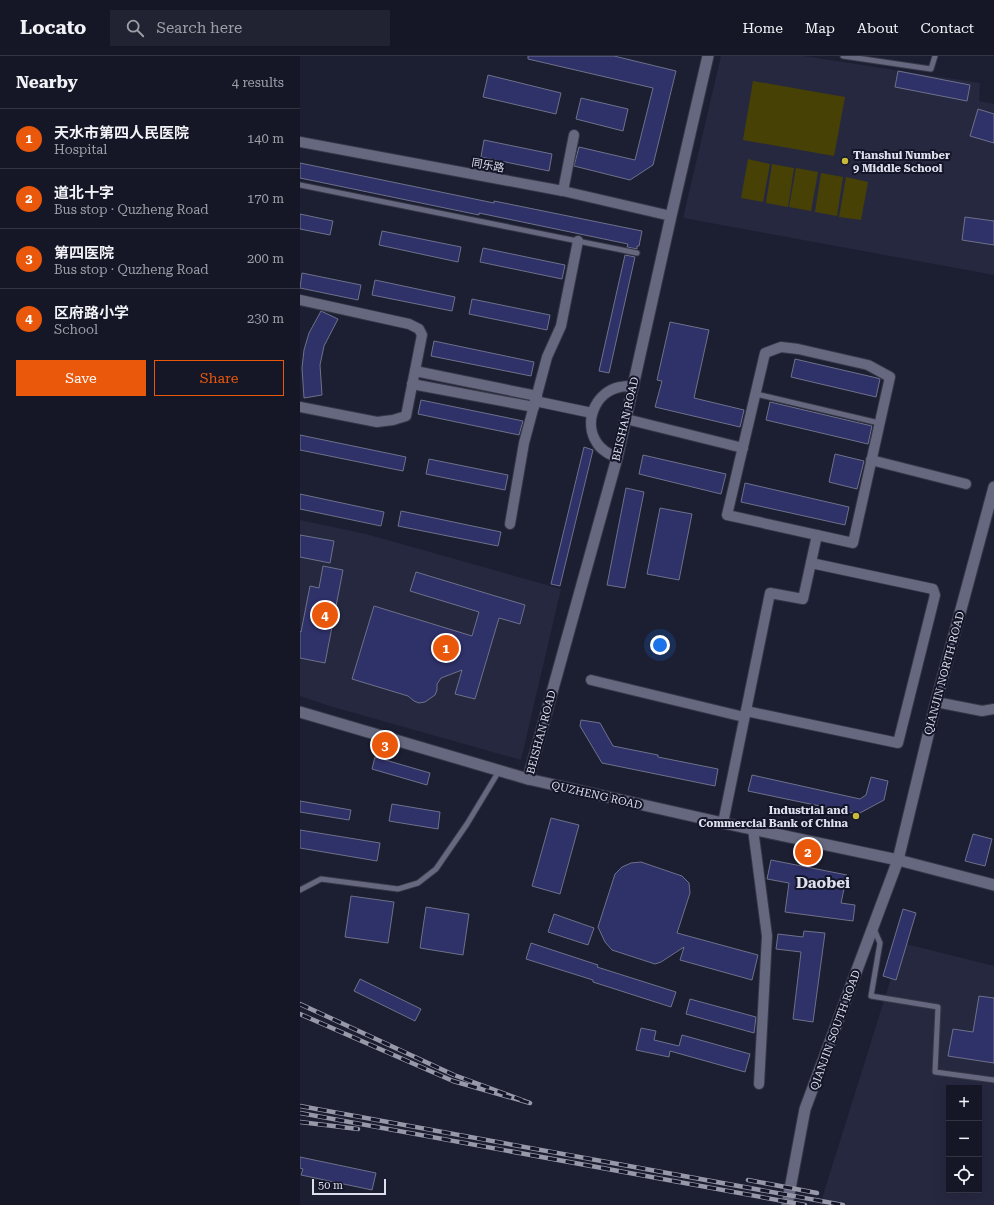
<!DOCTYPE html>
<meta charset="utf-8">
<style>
:root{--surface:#151626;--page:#222332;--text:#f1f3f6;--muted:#9d9fa7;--line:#343543;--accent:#ea580c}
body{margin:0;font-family:"Roboto Serif","Noto Sans SC",serif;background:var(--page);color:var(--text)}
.controls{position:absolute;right:12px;bottom:12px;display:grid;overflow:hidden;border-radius:0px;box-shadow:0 4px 16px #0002}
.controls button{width:36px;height:36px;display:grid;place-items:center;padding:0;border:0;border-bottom:1px solid var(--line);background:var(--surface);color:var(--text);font:20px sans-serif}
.scale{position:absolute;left:12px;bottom:10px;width:74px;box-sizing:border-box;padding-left:4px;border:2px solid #dddfec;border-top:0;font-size:11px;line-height:14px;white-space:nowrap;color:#dddfec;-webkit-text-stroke:3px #131528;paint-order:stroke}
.you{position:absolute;left:360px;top:589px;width:14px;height:14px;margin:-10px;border:3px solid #fff;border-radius:50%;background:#1a73e8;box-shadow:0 0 0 6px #1a73e833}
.badge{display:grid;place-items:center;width:26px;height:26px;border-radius:50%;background:var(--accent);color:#fff;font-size:13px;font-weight:700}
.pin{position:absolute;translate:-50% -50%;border:2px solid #fff;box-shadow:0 1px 4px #0006}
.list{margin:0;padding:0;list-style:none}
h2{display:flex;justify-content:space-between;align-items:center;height:52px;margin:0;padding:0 16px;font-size:17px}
h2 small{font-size:13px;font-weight:400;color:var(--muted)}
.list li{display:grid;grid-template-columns:26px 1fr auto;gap:12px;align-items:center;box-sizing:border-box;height:60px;padding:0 16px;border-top:1px solid var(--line)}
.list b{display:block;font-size:15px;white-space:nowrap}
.list p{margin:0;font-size:13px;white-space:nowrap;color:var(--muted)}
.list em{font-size:13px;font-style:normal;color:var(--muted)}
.actions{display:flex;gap:8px;padding:12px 16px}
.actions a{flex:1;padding:9px 0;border:1px solid var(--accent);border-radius:0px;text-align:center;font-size:14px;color:var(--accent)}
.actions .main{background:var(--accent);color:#fff}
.icon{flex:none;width:22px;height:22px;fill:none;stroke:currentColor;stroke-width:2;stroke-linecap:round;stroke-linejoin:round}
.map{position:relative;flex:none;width:694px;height:1149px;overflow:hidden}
header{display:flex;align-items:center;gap:24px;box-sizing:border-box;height:56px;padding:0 20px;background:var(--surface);border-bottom:1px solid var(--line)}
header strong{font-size:19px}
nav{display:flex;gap:22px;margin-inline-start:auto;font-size:14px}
.search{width:280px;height:36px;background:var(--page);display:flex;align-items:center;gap:10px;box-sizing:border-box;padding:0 14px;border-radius:0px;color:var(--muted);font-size:15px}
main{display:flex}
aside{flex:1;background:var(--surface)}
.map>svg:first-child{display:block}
.built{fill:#262840;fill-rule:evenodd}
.green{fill:#484106}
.building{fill:#2f3169;stroke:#6e7189}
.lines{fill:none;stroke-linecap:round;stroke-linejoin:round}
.service-casing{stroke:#363747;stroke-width:7}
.minor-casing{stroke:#363747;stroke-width:12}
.tertiary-casing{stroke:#363747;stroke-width:13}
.secondary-casing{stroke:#363747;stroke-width:13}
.service{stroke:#65687f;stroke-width:5}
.minor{stroke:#65687f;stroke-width:10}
.tertiary{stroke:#65687f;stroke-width:11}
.secondary{stroke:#65687f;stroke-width:11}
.rail-casing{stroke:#9799a9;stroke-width:4.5}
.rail{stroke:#131528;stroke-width:3;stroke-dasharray:9;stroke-linecap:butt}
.poi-dot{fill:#caba3a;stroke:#131528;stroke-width:1.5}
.labels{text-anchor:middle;stroke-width:4;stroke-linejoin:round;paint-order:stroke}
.poi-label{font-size:11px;font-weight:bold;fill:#dddfec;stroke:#131528;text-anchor:start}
.street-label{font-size:11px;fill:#dddfec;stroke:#131528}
.district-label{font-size:15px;font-weight:bold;fill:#dddfec;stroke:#131528}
</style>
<header>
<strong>Locato</strong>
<div class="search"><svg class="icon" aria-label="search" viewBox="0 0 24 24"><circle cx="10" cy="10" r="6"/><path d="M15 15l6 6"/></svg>Search here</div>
<nav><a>Home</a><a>Map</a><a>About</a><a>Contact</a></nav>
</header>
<main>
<aside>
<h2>Nearby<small>4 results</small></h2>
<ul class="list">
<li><span class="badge">1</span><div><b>天水市第四人民医院</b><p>Hospital</p></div><em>140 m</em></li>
<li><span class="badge">2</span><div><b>道北十字</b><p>Bus stop · Quzheng Road</p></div><em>170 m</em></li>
<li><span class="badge">3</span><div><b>第四医院</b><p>Bus stop · Quzheng Road</p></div><em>200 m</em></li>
<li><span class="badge">4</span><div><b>区府路小学</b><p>School</p></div><em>230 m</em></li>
</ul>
<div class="actions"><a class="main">Save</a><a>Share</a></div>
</aside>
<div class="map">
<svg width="694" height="1149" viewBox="0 0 694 1149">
<rect width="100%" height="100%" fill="#1c1e32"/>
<!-- built -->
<g class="built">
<path d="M421 0H504L680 27 679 45 694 48V219L383 162Z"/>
<path d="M0 464 66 478 261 533 221 704 33 651 0 640Z"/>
<path d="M602 887 694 910V1149H520ZM649 1032H679V1134H649Z"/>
</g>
<!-- green -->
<g class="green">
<path d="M453 25 545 41 534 100 443 84Z"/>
<path d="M448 103 470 108 463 146 441 142Z"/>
<path d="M472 108 494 112 488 151 466 147Z"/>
<path d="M496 112 518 116 511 155 489 151Z"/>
<path d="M521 117 543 121 537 160 515 156Z"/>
<path d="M546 121 568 126 561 164 539 161Z"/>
</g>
<!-- building -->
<g class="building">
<path d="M228 0H314L376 15 353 109 330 124 274 110 279 91 335 104 353 32 228 3Z"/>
<path d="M598 15 670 29 667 45 595 31Z"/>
<path d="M188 19 261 37 256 58 183 41Z"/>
<path d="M281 42 328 53 323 75 276 63Z"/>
<path d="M678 53 694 58V87L670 80Z"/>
<path d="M184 84 252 98 249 115 181 101Z"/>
<path d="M0 107 194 147V145L342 175 339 190H337V193L327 191 328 188 179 157V159L0 122Z"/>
<path d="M0 158 33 165 30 179 0 173Z"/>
<path d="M665 161 694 165V189L662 184Z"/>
<path d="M82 175 161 191 158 206 79 189Z"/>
<path d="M183 192 265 209 262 223 180 206Z"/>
<path d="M325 199 335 201 309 317 299 315Z"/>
<path d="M2 217 61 229 58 244 0 232Z"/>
<path d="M75 224 155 241 152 255 72 239Z"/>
<path d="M172 243 250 259 247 274 169 258Z"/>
<path d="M21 255 38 263 24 290 20 309 22 339 4 342 2 312 4 294 9 277Z"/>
<path d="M370 266 409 274 394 342 444 354 440 371 355 351 362 325 357 324Z"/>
<path d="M134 285 234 306 231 320 131 300Z"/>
<path d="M495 303 577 322 580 323 576 341 491 321Z"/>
<path d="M121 344 223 365 219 379 118 358Z"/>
<path d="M470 346 572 370 568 388 466 364Z"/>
<path d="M0 379 106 401 103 415 0 394Z"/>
<path d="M284 391 293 394 260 530 251 528Z"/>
<path d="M535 398 564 405 557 433 529 426Z"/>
<path d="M343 399 426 418 421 438 339 418Z"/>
<path d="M129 403 208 419 205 434 126 418Z"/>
<path d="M445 427 549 451 545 469 441 446Z"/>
<path d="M326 432 344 436 325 532 307 529Z"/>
<path d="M0 438 84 456 81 470 0 453Z"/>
<path d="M360 452 392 458 379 524 347 518Z"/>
<path d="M101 455 201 476 198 490 98 470Z"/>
<path d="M0 479 34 485 30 507 0 501Z"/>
<path d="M23 510 43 514 25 607 0 602V575L1 576 10 530 19 532Z"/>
<path d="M116 516 225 549 220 568 199 562 175 643 155 638 162 614 141 622 137 628V634L135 639 125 646 119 647 114 645 108 640 52 623 74 550 172 580 179 556 110 535Z"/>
<path d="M281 664 300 667 313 690 358 699V701L418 713 415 730 302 707 280 670Z"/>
<path d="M75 701 130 717 127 729 72 713Z"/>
<path d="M452 719 560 743 566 739 571 721 588 725 584 744 558 758 448 735Z"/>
<path d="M0 745 51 754 49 764 0 756Z"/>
<path d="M92 748 140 756 138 773 89 765Z"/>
<path d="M251 762 279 769 260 838 232 830Z"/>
<path d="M0 774 80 787 77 805 0 792Z"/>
<path d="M673 778 692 783 685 810 665 805Z"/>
<path d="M471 804 547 819 541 847 555 849 553 865 485 856 489 827 467 823Z"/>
<path d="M341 806 382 820 389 827 390 837 377 877 458 899 452 924 380 904 384 891 361 906 355 908 312 894 305 886 298 871 315 818 322 811 331 807Z"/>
<path d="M51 840 94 846 88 887 45 881Z"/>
<path d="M126 851 169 858 163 899 120 892Z"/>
<path d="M603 853 616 857 596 924 583 920Z"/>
<path d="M254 858 294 872 288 889 248 876Z"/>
<path d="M504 875 525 877 513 966 493 963 501 896 476 893 478 878 503 881Z"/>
<path d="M231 887 298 909 297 911 376 936 371 951 293 926V924L226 903Z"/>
<path d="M60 923 121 953 115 965 54 935Z"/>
<path d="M679 940 694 942V1007L648 1000 653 973 673 976Z"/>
<path d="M390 943 456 961 454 977 386 958Z"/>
<path d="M341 972 356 975 354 984 379 990 382 979 450 998 445 1016 370 995 369 1001 336 994Z"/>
<path d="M0 1101 76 1117 72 1134 1 1119 3 1113 0 1112Z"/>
</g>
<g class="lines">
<!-- service casing -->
<g class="service-casing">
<g id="service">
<path d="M543 0 631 13 635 0"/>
<path d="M0 129 337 197"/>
<path d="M456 338 579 367"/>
<path d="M0 834 21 823 98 833 118 827 136 813 167 768 199 715"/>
<path d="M574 873 580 887 571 940 638 951 635 1016 694 1024"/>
</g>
</g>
<!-- minor casing -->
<g class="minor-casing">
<g id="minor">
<path d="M0 86 263 135 371 160"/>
<path d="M263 135 274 79"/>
<path d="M0 244 109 268 119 273 122 279 106 360 93 364 77 366 0 351"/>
<path d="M481 291 498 293 568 309 590 321 553 487 427 459 465 297Z"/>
<path d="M115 315 237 340"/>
<path d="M112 328 234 351"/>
<path d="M235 345 292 357"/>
<path d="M326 363 443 392"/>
<path d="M317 402C309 398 301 394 297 387 283 366 295 336 320 331 324 330 329 330 333 330"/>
<path d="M571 404 666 428"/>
<path d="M210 468 224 387 247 301 261 270 278 185"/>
<path d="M291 624 444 661"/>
<path d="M636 646 682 655 694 653"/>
<path d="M446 655 598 687 635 539 633 533 511 507"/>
<path d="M423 767 470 537 503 543 517 479"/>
<path d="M453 773 467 880 459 1028"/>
</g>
</g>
<!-- tertiary casing -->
<g class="tertiary-casing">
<path id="tertiary" d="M228 723 317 402 371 160 408 0"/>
</g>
<!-- secondary casing -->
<g class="secondary-casing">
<g id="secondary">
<path d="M0 656 228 723 423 767 598 804 694 829"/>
<path d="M487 1149 505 1053 598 804 636 646 694 431"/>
</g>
</g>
<!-- service -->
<use href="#service" class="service"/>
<!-- minor -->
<use href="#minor" class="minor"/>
<!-- tertiary -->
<use href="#tertiary" class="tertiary"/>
<!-- secondary -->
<use href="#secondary" class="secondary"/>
<!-- rail casing -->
<g class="rail-casing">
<g id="rail">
<path d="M0 948 154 1019 230 1047 153 1025 0 958"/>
<path d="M0 1050 543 1149"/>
<path d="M0 1057 505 1149"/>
<path d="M0 1066 58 1073"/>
<path d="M448 1124 517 1137"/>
</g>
</g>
<!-- rail -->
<use href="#rail" class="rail"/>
</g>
<!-- markers -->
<g class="poi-dot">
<circle cx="545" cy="105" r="4"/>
<circle cx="556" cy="760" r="4"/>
</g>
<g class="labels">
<!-- poi labels -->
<g class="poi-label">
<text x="553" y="103">Tianshui Number<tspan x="553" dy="13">9 Middle School</tspan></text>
<text x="548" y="758" text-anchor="end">Industrial and<tspan x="548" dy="13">Commercial Bank of China</tspan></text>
</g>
<!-- street labels -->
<g class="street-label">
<text transform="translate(188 109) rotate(10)" y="4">同乐路</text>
<text transform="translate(325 363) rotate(-77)" y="4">BEISHAN ROAD</text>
<text transform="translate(644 617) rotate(-75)" y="4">QIANJIN NORTH ROAD</text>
<text transform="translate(241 676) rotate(-75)" y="4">BEISHAN ROAD</text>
<text transform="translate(297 739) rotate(13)" y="4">QUZHENG ROAD</text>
<text transform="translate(535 974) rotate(-70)" y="4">QIANJIN SOUTH ROAD</text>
</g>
<!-- district labels -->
<g class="district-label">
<text x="523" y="832">Daobei</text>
</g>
</g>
</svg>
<div class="controls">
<button>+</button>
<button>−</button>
<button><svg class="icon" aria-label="locate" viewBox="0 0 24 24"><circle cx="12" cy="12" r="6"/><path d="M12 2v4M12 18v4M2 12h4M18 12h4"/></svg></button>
</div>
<div class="scale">50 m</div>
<div class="you"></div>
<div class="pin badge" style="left:146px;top:592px">1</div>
<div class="pin badge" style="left:508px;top:796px">2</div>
<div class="pin badge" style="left:85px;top:689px">3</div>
<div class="pin badge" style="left:25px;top:559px">4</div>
</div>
</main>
